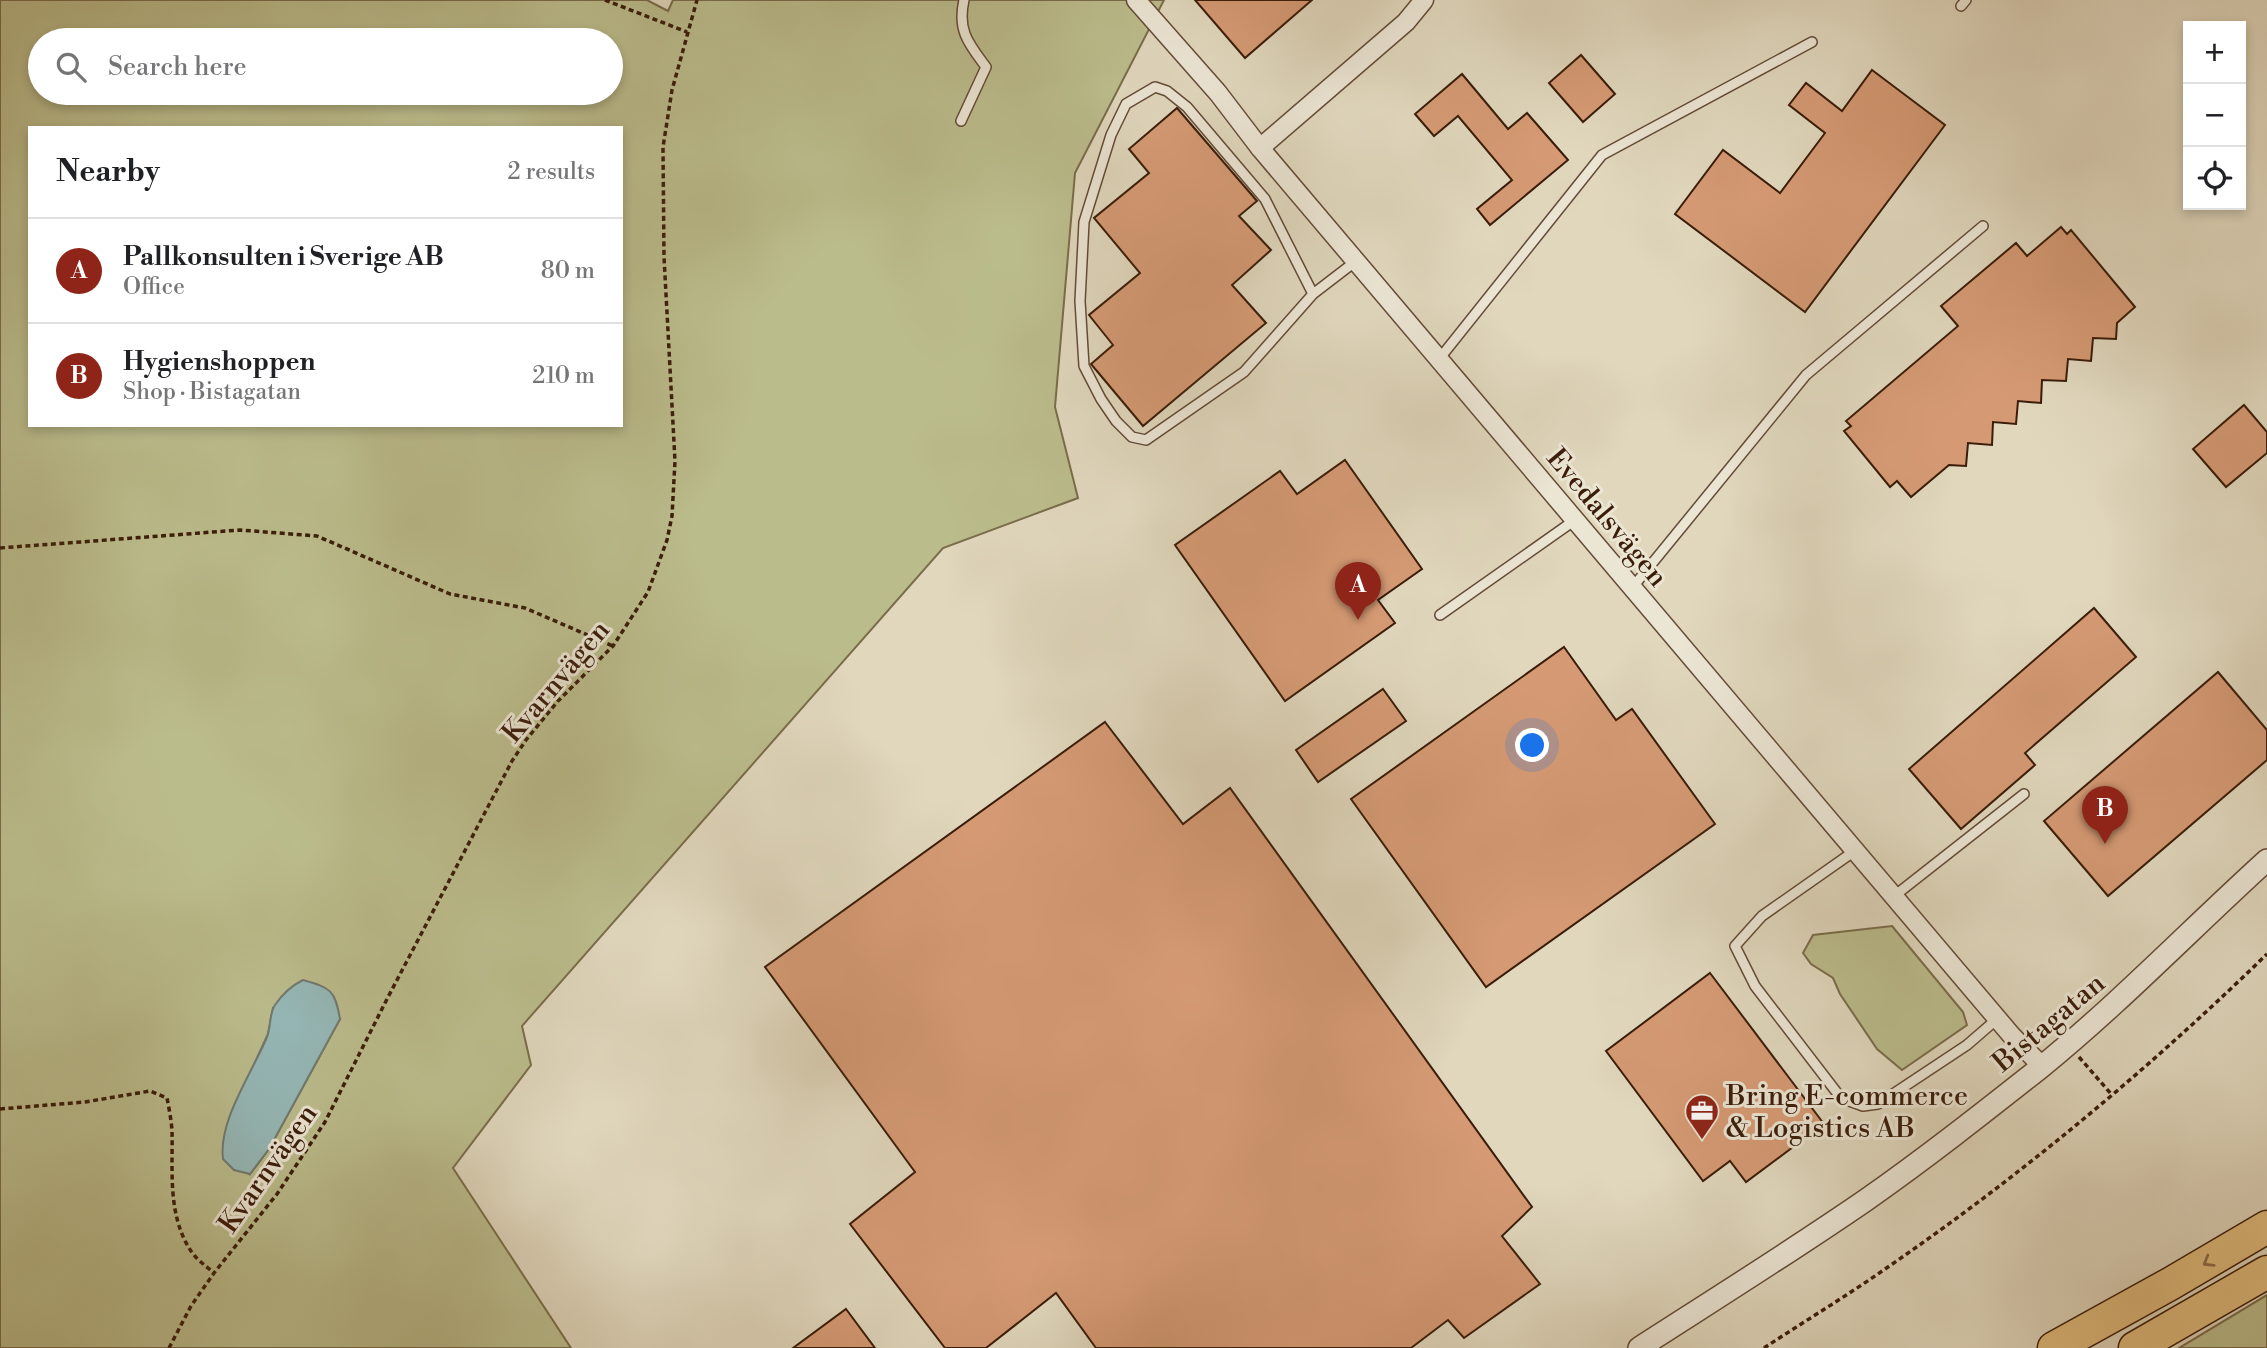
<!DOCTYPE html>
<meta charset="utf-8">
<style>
:root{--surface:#fff;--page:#f6f6f6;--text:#202124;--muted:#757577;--line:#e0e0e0;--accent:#8f2418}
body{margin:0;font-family:"Libre Bodoni",serif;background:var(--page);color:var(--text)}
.controls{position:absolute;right:21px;top:21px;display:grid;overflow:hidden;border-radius:0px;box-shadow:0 4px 10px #0003}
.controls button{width:63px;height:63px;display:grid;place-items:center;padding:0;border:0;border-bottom:2px solid var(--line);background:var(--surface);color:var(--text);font:35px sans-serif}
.you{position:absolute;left:1533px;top:746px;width:24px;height:24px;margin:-18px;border:5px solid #fff;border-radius:50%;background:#1a73e8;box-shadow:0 0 0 10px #1a73e833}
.badge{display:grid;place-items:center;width:46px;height:46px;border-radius:50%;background:var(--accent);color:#fff;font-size:23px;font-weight:700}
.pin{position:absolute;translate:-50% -58px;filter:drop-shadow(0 2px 4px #0008)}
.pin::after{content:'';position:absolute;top:37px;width:24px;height:21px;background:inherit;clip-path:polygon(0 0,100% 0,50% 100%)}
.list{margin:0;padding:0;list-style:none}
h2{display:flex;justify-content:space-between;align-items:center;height:91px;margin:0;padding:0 28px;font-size:30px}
h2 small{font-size:23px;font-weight:400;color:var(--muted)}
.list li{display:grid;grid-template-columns:46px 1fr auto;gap:21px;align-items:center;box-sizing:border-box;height:105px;padding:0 28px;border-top:2px solid var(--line)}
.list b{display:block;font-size:26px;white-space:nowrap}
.list p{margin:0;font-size:23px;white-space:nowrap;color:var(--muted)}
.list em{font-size:23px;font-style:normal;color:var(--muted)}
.icon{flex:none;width:38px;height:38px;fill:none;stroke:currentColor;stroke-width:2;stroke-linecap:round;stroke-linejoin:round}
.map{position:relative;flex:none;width:2267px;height:1348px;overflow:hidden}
.search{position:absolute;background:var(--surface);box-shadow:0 4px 10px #0003;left:28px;top:28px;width:595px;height:77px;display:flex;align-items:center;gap:18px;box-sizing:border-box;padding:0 24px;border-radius:38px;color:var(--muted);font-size:26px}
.panel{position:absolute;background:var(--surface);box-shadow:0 4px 10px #0003;left:28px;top:126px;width:595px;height:301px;border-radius:0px}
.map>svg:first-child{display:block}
.green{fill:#bbbc8c;stroke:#7a6c4a;stroke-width:2;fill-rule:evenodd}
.water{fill:#95b8b7;stroke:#717a71;stroke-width:2}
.building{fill:#d59a74;stroke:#3a1c09;stroke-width:2}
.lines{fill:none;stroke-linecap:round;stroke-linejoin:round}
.service-casing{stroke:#644b36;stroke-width:12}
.minor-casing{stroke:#644b36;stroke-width:21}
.tertiary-casing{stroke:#644b36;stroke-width:24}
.motorway-casing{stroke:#3a1c09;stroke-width:35}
.path{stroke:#3a1c09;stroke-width:3.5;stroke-dasharray:5 3.5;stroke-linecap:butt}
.service{stroke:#ebe5d4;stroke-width:9}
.minor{stroke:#ebe5d4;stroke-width:18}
.tertiary{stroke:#ebe5d4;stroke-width:21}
.motorway{stroke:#e0bc7e;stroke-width:32}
.oneway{stroke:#8d6c44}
.labels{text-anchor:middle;stroke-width:6;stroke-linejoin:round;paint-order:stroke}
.street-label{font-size:28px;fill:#3a1c09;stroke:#ebe5d4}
.poi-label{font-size:28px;fill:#3a1c09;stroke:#ebe5d4;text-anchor:start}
</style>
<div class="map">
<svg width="2267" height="1348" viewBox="0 0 2267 1348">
<rect width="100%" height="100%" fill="#e0d7bd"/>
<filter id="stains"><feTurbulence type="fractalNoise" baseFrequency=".00286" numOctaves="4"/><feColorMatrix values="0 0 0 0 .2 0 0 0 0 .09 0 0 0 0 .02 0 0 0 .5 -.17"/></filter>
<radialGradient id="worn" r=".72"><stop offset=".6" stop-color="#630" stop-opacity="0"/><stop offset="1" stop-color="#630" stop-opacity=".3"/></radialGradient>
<!-- green -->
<g class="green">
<path d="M0 0H647L668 11 673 0H1164L1075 173 1055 407 1078 498 943 548 522 1026 531 1065 453 1168 571 1348H0ZM40 40H611V93H40ZM30 128H621V425H30ZM273 1008 340 1019 269 1149 250 1174 236 1104 268 1034Z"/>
<path d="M1892 926 1963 1012 1967 1025 1902 1070 1877 1049 1840 994 1833 978 1811 964 1803 953 1813 935Z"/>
<path d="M2267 1295V1348H2179Z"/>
</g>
<!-- water -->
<path class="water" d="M303 980C331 988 335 990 340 1019L269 1149 250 1174 234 1170 223 1159C218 1121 252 1073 267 1037 271 1027 269 1014 275 1005 283 993 291 986 303 980Z"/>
<!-- building -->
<g class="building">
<path d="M1195 0H1312L1245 58Z"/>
<path d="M1581 55 1615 94 1583 122 1549 83Z"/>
<path d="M1872 70 1945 125 1805 312 1675 214 1723 150 1780 193 1825 133 1789 105 1806 83 1842 111Z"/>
<path d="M1462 74 1508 129 1527 113 1568 160 1490 225 1477 209 1512 180 1458 116 1434 136 1415 114Z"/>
<path d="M1177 108 1257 201 1239 216 1271 250 1232 285 1266 323 1143 426 1091 364 1113 345 1089 315 1140 273 1094 218 1149 173 1129 149Z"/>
<path d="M2061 227 2067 234 2071 230 2135 307 2117 323 2116 339 2093 338 2091 361 2068 359 2066 381 2042 380 2041 403 2018 401 2016 424 1993 422 1992 445 1968 443 1966 466 1949 465 1911 497 1897 481 1890 487 1844 431 1851 426 1846 421 1958 326 1941 306 2016 243 2027 256Z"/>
<path d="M2244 405 2267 432V453L2226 487 2193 449Z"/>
<path d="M1345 460 1422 569 1378 600 1395 623 1285 701 1175 545 1280 471 1297 494Z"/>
<path d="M2094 608 2136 657 2025 753 2035 765 1961 829 1909 769Z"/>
<path d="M1564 647 1616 720 1632 709 1715 824 1486 987 1351 799Z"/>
<path d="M2218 672 2267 730V760L2108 896 2044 821Z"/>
<path d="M1383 689 1406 721 1318 782 1296 750Z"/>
<path d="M1105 722 1183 824 1230 788 1532 1207 1502 1236 1540 1284 1464 1338 1448 1320 1411 1348H1096L1056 1293 986 1348H945L850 1224 915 1172 765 967Z"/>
<path d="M1710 973 1824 1124 1746 1182 1730 1161 1703 1181 1606 1051Z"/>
<path d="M846 1309 875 1348H793Z"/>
</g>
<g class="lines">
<!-- service casing -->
<g class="service-casing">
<g id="service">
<path d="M1961 6 1966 0"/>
<path d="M961 121 986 67C969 44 957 31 964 0"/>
<path d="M1313 294 1265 199 1187 107 1167 91 1155 87 1126 104 1111 135 1084 222 1080 301 1084 366 1101 399 1116 421 1132 437 1146 440 1244 372 1313 294 1356 261"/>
<path d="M1440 358 1602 155 1812 42"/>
<path d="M1632 588 1806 375 1983 226"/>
<path d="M1440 615 1575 520"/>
<path d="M1856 850 1762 916 1735 946 1755 986 1841 1098 1863 1106 1878 1104 1967 1045 1997 1019"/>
<path d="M1893 897 2024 794"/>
</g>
</g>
<!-- minor casing -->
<g class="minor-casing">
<g id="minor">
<path d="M1136 0 1218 93 1260 148 2012 1036 2042 1066"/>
<path d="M1260 148 1406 22 1424 0"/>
</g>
</g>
<!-- tertiary casing -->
<g class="tertiary-casing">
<path id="tertiary" d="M1639 1348C1715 1299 1792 1251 1866 1200 1926 1158 1983 1113 2040 1068 2120 1003 2191 929 2267 860"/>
</g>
<!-- motorway casing -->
<g class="motorway-casing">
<g id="motorway">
<path d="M2054 1348 2170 1284 2267 1227"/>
<path d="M2135 1348 2267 1272"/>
</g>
</g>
<!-- path -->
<g class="path">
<path d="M605 0 687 32"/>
<path d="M0 548 240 530 317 536 450 594 525 608 613 646"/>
<path d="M2079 1057 2112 1095"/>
<path d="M0 1109 85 1102 150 1091 167 1098C169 1108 171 1119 172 1130 173 1170 167 1215 191 1251 197 1260 206 1266 214 1273"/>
<path d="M169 1348 191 1306 214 1273 277 1194 325 1122 387 999 512 761 526 740 558 701 613 646 648 592 667 540 672 516 675 461 664 257 663 147 672 90 697 0"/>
<path d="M1764 1348C1805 1321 1848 1295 1888 1267 2023 1174 2150 1068 2267 954"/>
</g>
<!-- service -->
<use href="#service" class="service"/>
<!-- minor -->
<use href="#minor" class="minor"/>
<!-- tertiary -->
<use href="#tertiary" class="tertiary"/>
<!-- motorway -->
<use href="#motorway" class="motorway"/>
</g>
<!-- one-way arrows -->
<defs><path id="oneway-chevron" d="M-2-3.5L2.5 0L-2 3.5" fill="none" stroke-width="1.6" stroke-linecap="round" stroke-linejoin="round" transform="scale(1.75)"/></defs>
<use class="oneway" href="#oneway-chevron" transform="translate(2208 1262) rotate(149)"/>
<!-- icons -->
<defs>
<g id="office-pin" transform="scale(1.75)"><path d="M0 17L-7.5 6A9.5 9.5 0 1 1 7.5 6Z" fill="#8f2418" stroke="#ebe5d4"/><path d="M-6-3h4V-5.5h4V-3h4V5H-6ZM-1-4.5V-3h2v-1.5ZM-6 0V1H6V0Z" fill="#fff"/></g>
</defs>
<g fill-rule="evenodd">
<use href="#office-pin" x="1702" y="1111"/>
</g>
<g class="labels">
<!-- street labels -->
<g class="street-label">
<text transform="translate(1608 517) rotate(50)" y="10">Evedalsvägen</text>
<text transform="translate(555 681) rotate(-50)" y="10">Kvarnvägen</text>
<text transform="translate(2048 1022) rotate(-40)" y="10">Bistagatan</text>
<text transform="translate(267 1168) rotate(-55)" y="10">Kvarnvägen</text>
</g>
<!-- poi labels -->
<g class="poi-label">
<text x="1726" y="1105">Bring E-commerce<tspan x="1726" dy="32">&amp; Logistics AB</tspan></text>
</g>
</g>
<rect width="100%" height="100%" filter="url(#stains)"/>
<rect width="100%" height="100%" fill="url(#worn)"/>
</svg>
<div class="controls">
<button>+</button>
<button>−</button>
<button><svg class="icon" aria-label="locate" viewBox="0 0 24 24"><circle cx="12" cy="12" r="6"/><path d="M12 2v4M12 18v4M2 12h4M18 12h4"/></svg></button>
</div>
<div class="you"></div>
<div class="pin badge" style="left:1358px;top:620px">A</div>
<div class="pin badge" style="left:2105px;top:844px">B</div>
<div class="search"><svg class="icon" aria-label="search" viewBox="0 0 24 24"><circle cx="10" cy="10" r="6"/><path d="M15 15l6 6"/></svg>Search here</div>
<section class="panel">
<h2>Nearby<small>2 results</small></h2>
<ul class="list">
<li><span class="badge">A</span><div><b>Pallkonsulten i Sverige AB</b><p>Office</p></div><em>80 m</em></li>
<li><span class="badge">B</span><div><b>Hygienshoppen</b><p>Shop · Bistagatan</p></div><em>210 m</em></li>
</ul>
</section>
</div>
